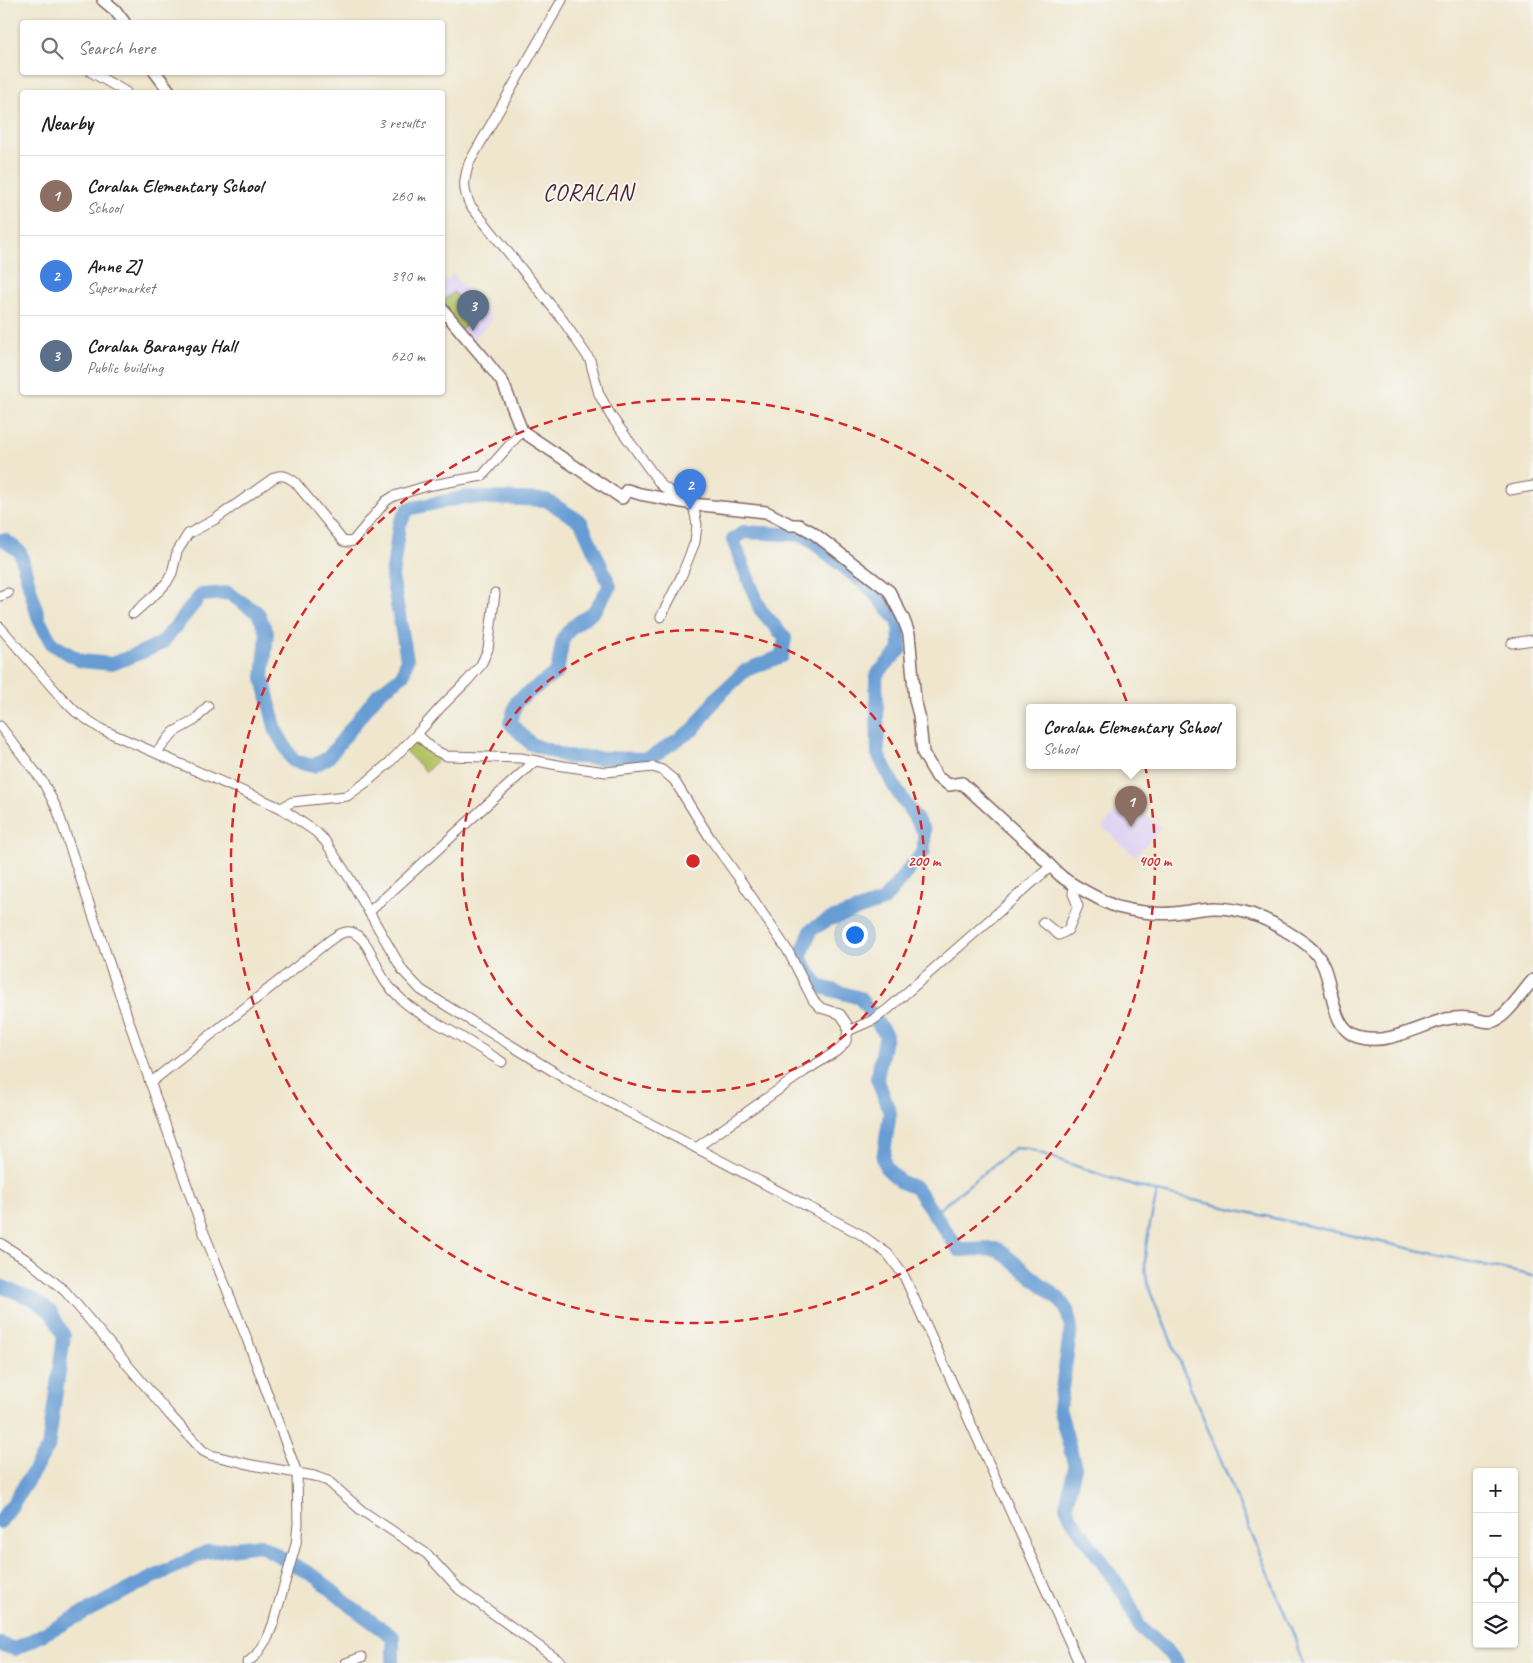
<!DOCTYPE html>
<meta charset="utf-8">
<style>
:root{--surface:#fff;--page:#f6f6f6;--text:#202124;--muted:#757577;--line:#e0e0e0;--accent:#b5179e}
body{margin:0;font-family:Caveat,sans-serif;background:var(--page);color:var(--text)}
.controls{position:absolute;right:15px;bottom:15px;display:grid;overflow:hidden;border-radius:5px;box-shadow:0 1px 4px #0004}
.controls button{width:45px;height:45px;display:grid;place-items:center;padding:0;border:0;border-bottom:1px solid var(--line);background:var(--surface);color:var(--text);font:25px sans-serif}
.you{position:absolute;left:854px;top:934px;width:18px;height:18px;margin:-12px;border:4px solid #fff;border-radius:50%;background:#1a73e8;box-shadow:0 0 0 8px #1a73e833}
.badge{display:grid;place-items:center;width:32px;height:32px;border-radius:50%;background:var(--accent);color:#fff;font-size:16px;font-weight:700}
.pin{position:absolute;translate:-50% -41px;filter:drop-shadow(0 1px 2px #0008)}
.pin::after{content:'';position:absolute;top:26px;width:18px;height:15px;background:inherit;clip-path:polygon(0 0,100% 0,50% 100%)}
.popup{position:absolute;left:1026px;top:704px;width:210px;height:65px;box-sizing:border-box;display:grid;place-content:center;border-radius:5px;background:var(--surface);filter:drop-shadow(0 1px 4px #0005);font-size:16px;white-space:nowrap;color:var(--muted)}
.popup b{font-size:19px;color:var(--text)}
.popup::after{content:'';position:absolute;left:50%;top:100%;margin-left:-10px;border:10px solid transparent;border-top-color:var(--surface)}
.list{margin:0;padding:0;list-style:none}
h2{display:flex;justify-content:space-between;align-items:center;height:65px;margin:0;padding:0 20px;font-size:21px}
h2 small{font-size:16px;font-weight:400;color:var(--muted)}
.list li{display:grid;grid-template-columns:32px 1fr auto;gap:15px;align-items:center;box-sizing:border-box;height:80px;padding:0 20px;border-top:1px solid var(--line)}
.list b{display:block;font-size:19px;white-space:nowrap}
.list p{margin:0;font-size:16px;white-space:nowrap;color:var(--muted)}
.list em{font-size:16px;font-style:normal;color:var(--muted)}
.icon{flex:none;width:28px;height:28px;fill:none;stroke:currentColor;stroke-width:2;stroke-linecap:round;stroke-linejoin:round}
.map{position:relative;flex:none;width:1533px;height:1663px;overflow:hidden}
.search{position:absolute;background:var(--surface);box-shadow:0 1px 4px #0004;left:20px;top:20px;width:425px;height:55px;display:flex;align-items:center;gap:12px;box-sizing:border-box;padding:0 18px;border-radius:5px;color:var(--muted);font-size:19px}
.panel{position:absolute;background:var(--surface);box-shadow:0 1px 4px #0004;left:20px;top:90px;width:425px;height:305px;border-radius:5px}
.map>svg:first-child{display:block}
.built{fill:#e1d4f3}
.green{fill:#b2c265;stroke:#7e7048}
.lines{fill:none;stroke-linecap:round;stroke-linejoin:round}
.stream{stroke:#689dd4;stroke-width:2.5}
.river{stroke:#689dd4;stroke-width:14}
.minor-casing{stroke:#846564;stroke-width:11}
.tertiary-casing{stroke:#846564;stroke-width:14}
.minor{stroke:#fff;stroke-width:9}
.tertiary{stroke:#fff;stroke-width:11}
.ring{fill:none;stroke:#d62828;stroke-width:2.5;stroke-dasharray:9 6}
.labels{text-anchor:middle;stroke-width:4;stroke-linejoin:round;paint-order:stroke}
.quarter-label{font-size:24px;letter-spacing:1px;fill:#4a1f2b;stroke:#f6f6f2}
.centre{fill:#d62828;stroke:#f6f6f2;stroke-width:2.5}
.ring-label{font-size:15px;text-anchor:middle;font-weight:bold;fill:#d62828;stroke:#f6f6f2;stroke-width:4;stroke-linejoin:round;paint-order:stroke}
</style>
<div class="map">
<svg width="1533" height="1663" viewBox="0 0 1533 1663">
<rect width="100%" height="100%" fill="#f6f6f2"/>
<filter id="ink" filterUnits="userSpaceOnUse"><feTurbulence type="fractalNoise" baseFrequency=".02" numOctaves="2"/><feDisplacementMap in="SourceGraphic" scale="10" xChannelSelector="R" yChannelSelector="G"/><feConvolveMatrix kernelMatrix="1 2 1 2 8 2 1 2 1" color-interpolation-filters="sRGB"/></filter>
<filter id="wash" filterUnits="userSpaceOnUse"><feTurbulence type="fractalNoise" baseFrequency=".0096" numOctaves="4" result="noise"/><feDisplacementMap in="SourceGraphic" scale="20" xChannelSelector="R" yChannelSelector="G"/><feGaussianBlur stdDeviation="1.12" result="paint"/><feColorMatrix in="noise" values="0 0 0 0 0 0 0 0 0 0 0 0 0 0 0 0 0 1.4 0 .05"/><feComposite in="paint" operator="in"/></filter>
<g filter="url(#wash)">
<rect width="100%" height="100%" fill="#efe6cd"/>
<!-- built -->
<g class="built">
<path d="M453 274 493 320 470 342 443 307V283Z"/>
<path d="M1128 799 1161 828 1135 856 1102 827Z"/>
</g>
<!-- green -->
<g class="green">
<path d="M454 292 475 318 460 330 443 308V301Z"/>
<path d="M417 737 439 759 426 772 404 750Z"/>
</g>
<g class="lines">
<!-- stream -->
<g class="stream">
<path d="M1157 1192C1152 1219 1142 1248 1146 1276 1148 1290 1156 1306 1162 1319L1295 1638 1302 1663"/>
<path d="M934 1213 1015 1148 1029 1149 1104 1176 1157 1192 1533 1276"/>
</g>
<!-- river -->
<g class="river">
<path d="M0 540H5L20 552 39 620 52 644 81 661 112 664 142 652 162 643 201 595 228 593 258 613 267 633 263 678 276 731 293 761 313 766 328 758 378 694 403 675 407 659 392 577 399 525 408 509 465 497 546 500 581 522 610 586 594 611 572 627 563 638 557 672 517 701 510 723 531 744 568 757 648 759 694 729 717 697 746 670 782 656 785 638 760 609 733 540 744 532 804 535 870 588 899 622 900 650 876 675 878 754 895 788 924 831V851L883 901 828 920 811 930 800 958 818 986 860 998 886 1035 877 1078 890 1113 883 1159 886 1168 901 1182 916 1188 959 1250 998 1249 1059 1299 1067 1310 1071 1328 1059 1408 1075 1467 1066 1506 1071 1518 1127 1598 1139 1626 1168 1652 1177 1663"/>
<path d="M0 1286 33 1299 51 1312 64 1336 48 1448 7 1513 0 1522"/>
<path d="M0 1644 15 1649 137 1585 206 1552 260 1545 317 1578 349 1605 393 1637V1663"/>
</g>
</g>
</g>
<g filter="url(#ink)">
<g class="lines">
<!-- minor casing -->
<g class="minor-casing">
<g id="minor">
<path d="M562 0 469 163C464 180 462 188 470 205L562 319 590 360 599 394 611 416 661 485 685 502"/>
<path d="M91 72 126 92"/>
<path d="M1510 490 1533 486"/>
<path d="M0 596 8 593"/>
<path d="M133 614 159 591 167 582 172 573 177 552 188 534 214 520 275 477C284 474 288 477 295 482L343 541 348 542 353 541 386 501 394 496 427 486 482 476 522 431"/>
<path d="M661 617 681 577 695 542 697 525 693 504"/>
<path d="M0 627 59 695 76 712 101 729 281 808 316 832 325 841 350 879 403 971 421 990 569 1081 860 1234 888 1254 904 1276 1079 1663"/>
<path d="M1512 643 1533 640"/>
<path d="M0 726 43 782 57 809 137 1045 202 1228 247 1339 297 1473 298 1524 296 1544 273 1624 268 1637 256 1655 247 1663"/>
<path d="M417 734 434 750 447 756 521 758 563 766 606 772 653 767 662 770 674 780 710 838 739 878 788 951 813 1000 821 1008 840 1014 847 1024 848 1031 846 1041 840 1049 805 1071 696 1148"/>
<path d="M156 753 174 732 195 720 208 706"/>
<path d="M281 808 292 802 347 796 368 781 389 763 417 734 441 707 468 680 481 665 488 649 495 593"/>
<path d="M369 912 535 761"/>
<path d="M1043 922 1059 935 1068 930 1078 906 1073 894 1074 884"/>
<path d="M848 1031 873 1020 888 1009 1050 867"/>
<path d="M150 1083 329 941C336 936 345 929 354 933 372 943 375 969 387 984 392 990 398 996 403 1001 416 1013 434 1021 449 1030 467 1040 484 1051 502 1062"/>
<path d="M0 1243 30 1262 65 1291 170 1415 203 1451 211 1455 252 1465 314 1476 328 1481 361 1510 427 1554 459 1589 562 1663"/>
<path d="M346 1663 362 1657"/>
</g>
</g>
<!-- tertiary casing -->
<g class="tertiary-casing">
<g id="tertiary">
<path d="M103 0 115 10 124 22"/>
<path d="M155 72 170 92"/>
<path d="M442 309 482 356 503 383 522 431 622 498 627 490 640 494 693 504 766 512 791 525H799L812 532 889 591 903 618 909 634 915 700 919 715 923 753 937 777 949 785 962 783C985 804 1008 825 1032 847 1042 856 1050 867 1061 876 1070 884 1106 903 1117 907 1132 911 1158 915 1173 913 1187 912 1201 908 1215 908 1239 908 1265 917 1286 931 1299 939 1315 948 1322 963 1334 985 1330 1029 1358 1037 1387 1046 1418 1026 1446 1019 1452 1018 1461 1017 1468 1018 1477 1018 1486 1024 1494 1021 1507 1016 1523 991 1533 980"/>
</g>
</g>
<!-- minor -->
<use href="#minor" class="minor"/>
<!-- tertiary -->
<use href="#tertiary" class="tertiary"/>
</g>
</g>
<!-- distance rings -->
<g class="ring">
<circle cx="693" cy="861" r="231"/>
<circle cx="693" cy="861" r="462"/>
</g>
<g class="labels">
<!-- quarter labels -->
<g class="quarter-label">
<text x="588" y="200">CORALAN</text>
</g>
</g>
<circle cx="693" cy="861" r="8" class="centre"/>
<g class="ring-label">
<text x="924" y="866">200 m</text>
<text x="1155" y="866">400 m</text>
</g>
</svg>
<div class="controls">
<button>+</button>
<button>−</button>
<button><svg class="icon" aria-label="locate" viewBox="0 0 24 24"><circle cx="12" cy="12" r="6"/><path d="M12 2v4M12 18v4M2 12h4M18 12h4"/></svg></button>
<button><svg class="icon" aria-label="layers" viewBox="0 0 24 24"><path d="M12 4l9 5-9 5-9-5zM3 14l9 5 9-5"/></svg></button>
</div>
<div class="you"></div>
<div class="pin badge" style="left:1131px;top:827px;background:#8d6e63">1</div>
<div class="popup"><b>Coralan Elementary School</b>School</div>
<div class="pin badge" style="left:690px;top:510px;background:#3f7fe0">2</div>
<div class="pin badge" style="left:473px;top:331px;background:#5c6f8a">3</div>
<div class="search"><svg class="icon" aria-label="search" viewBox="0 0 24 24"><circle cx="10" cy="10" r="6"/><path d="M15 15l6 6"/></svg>Search here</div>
<section class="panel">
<h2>Nearby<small>3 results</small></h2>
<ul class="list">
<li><span class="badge" style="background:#8d6e63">1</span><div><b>Coralan Elementary School</b><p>School</p></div><em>260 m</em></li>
<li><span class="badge" style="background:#3f7fe0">2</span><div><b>Anne ZJ</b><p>Supermarket</p></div><em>390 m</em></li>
<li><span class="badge" style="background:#5c6f8a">3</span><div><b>Coralan Barangay Hall</b><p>Public building</p></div><em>620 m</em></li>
</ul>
</section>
</div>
